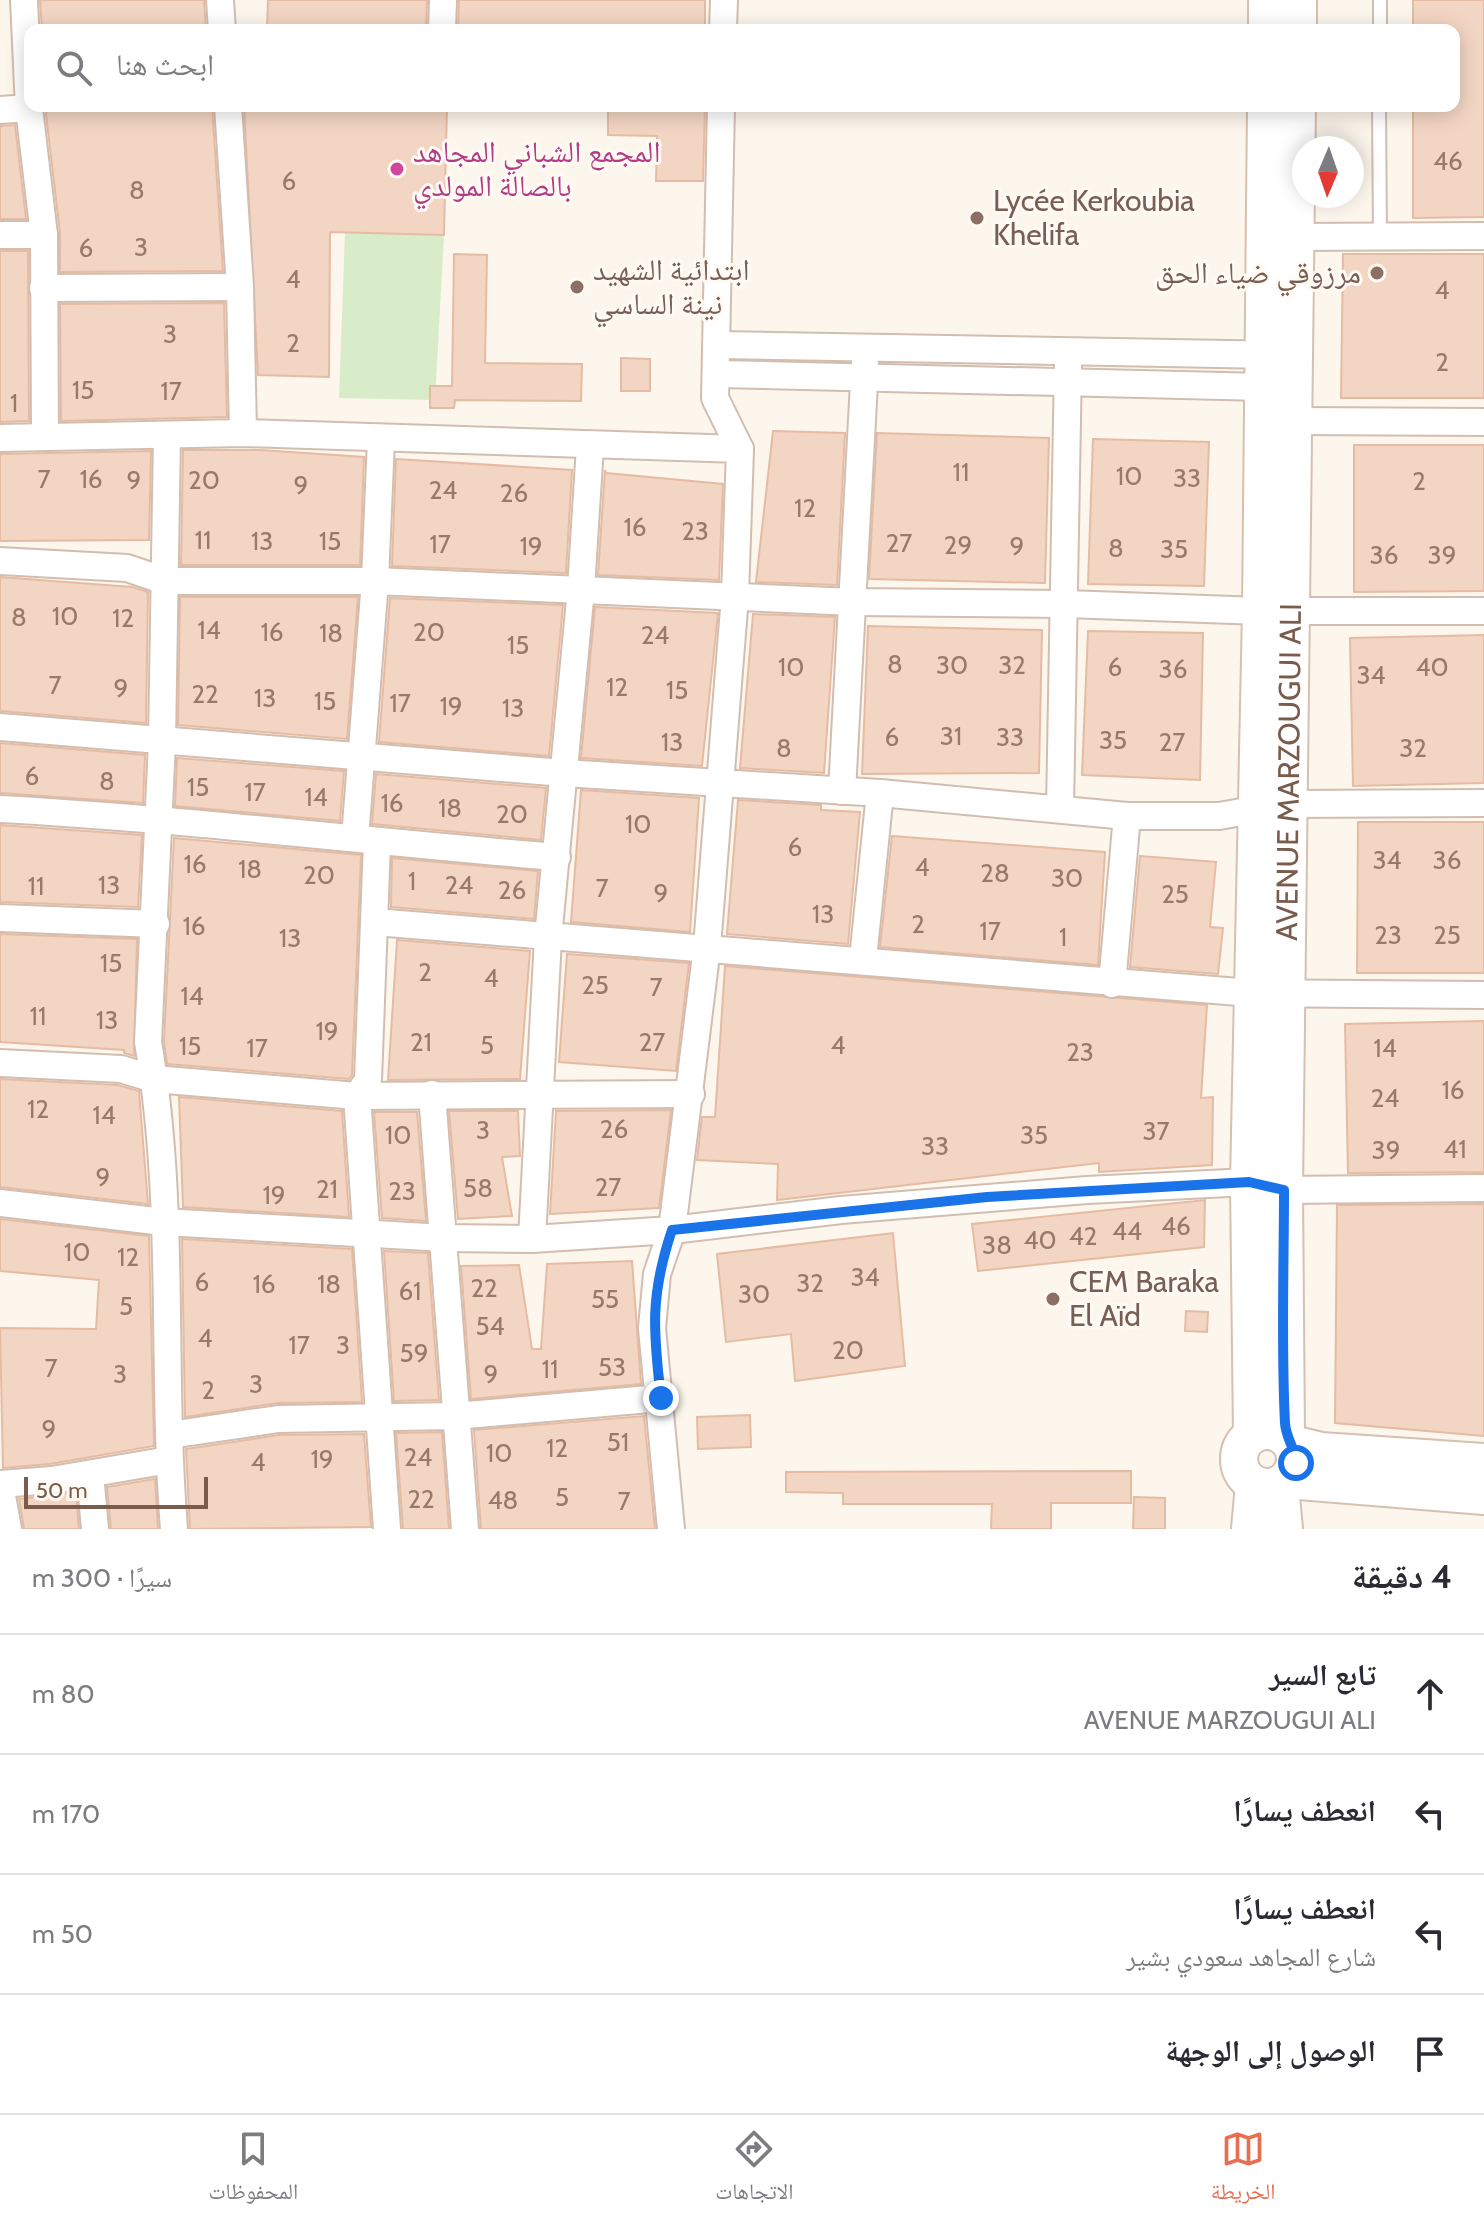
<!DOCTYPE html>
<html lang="ar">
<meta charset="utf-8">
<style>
:root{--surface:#fff;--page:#f2f2f3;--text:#2b2b33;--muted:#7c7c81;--line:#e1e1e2;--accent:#e76f51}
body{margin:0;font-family:Cabin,"Noto Naskh Arabic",sans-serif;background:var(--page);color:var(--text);direction:rtl}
.compass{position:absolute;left:1292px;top:136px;width:72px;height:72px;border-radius:50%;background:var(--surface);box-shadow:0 4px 20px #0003;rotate:182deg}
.scale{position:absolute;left:24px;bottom:20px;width:184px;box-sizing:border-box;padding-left:8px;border:4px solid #7a5c4d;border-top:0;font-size:22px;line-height:28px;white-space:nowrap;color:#7a5c4d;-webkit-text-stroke:6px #fffaf3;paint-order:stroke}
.stop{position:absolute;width:24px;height:24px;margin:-18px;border:6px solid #1a73e8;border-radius:50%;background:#fff}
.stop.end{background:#1a73e8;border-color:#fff;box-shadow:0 2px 8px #0008}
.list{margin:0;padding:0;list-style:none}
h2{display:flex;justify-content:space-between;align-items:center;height:104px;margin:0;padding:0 32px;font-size:34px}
h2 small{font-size:26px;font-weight:400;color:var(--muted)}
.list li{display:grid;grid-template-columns:52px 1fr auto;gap:24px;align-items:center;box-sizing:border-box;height:120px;padding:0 32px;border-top:2px solid var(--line)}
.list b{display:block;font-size:30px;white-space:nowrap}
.list p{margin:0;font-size:26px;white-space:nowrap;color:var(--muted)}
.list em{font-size:26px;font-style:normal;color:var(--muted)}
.icon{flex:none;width:44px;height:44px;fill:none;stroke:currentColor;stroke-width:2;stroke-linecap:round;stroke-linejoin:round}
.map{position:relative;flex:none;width:1484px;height:1529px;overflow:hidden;direction:ltr}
.search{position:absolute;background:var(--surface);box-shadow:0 4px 20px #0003;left:24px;right:24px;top:24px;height:88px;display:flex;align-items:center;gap:20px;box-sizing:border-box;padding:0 28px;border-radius:16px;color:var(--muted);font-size:30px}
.sheet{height:584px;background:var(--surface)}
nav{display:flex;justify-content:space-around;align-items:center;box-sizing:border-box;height:112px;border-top:2px solid var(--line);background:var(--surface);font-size:22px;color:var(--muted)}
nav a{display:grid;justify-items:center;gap:4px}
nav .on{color:var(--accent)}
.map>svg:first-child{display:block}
.green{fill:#d8ecc9}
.building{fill:#f3d5c3;stroke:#e6bba3;stroke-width:2}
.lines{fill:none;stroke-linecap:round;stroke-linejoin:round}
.lane-casing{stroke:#d1beb0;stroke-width:16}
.street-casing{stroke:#d1beb0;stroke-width:30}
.secondary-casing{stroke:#d6c0b0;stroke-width:40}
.lane{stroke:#fff;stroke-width:12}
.street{stroke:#fff;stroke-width:26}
.secondary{stroke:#fff;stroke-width:36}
.route{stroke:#1a73e8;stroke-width:10}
.hotel-dot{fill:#d1479c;stroke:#fffaf3;stroke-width:3}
.education-dot{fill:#8d6e63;stroke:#fffaf3;stroke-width:3}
.labels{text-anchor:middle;stroke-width:6;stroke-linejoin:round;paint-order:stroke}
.number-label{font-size:26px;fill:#987a6a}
.hotel-label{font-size:30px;fill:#b23c85;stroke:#fffaf3;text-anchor:start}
.education-label{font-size:30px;fill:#785e54;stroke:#fffaf3;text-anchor:start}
.street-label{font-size:30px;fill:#7a5c4d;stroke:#fffaf3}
</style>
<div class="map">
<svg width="1484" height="1529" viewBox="0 0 1484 1529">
<rect width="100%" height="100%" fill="#fdf6ec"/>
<!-- green -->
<path class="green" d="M345 233 444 235 435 400 339 398Z"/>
<!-- building -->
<g class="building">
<path d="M40 0H204L206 30H42Z"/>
<path d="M268 0H427L426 30H267Z"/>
<path d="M459 0H705V30H458Z"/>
<path d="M1413 0H1484V217L1413 218V106H1454V30H1413Z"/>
<path d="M48 106H212L223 271 60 272V233L46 114Z"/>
<path d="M244 106H447L444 235 330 232 329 377 258 375Z"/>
<path d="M608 106H705L703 181H656L657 136 608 135Z"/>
<path d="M15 125 26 219H0V126Z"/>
<path d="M0 251H28L29 421 0 422Z"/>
<path d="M454 254 487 255 485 363 582 364 581 401 455 400 454 408H430V386H452Z"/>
<path d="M1343 254H1484V398H1341Z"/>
<path d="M224 303 227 417 61 421 60 304Z"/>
<path d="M621 358 650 359V391H621Z"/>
<path d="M773 431 845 433 837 585 756 582Z"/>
<path d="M877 433 1049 438 1045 583 869 579Z"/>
<path d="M1093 439 1209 442 1204 586 1088 584Z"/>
<path d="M1354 445H1484V591L1354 592Z"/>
<path d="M183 450H261L364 457 360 565H181Z"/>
<path d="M151 451 149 540 0 541V454Z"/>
<path d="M396 459 572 470 566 573 392 566Z"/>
<path d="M605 470 606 473 723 484 719 580 598 575Z"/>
<path d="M0 577 132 587 148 592 146 723 0 711Z"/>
<path d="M180 597H358L347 739 178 725Z"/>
<path d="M390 598 563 605 549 756 379 742Z"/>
<path d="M595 607 718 613 702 766 581 758Z"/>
<path d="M753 614 835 617 824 773 740 768Z"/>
<path d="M868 626 1042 630 1039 773 862 774Z"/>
<path d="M1088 631 1203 633 1200 780 1082 775Z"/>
<path d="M1484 635V783L1353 786 1350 638Z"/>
<path d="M0 743 145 755 143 803 0 793Z"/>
<path d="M177 758 344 771 340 821 175 806Z"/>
<path d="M376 774 546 788 541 840 372 824Z"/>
<path d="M581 790 699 798 690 932 571 922Z"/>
<path d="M738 800 821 805V810L860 812 848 944 727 934Z"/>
<path d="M1358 822H1484V973H1357Z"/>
<path d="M0 825 142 835 138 907 0 902Z"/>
<path d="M892 836 1105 852 1098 965 880 947Z"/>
<path d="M174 838 361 855 352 1075 349 1079 167 1064 164 1041Z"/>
<path d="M1140 856 1216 862 1210 927 1223 928 1218 974 1130 967Z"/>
<path d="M392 858 538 871 534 919 391 907Z"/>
<path d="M0 934 137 939 134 1056 124 1053V1050L0 1042Z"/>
<path d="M397 940 530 951 520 1079 388 1080Z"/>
<path d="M567 954 689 963 676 1071 559 1062Z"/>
<path d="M725 966 1207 1005 1201 1098 1213 1097 1212 1165 1099 1172V1163L777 1200 778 1164 697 1160 702 1117H715Z"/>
<path d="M1484 1021V1172L1348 1173 1345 1024Z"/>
<path d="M0 1079 118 1085 139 1091 148 1204 0 1187Z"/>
<path d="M179 1097 342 1111 349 1217 183 1207Z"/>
<path d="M671 1110 659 1208 550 1214 556 1111Z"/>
<path d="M449 1111H518L520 1156 502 1157 512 1216 458 1219Z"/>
<path d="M374 1112H417L426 1221 382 1218Z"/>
<path d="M1205 1200 1204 1247 978 1271 972 1224Z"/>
<path d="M1484 1204V1436L1335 1423 1337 1205Z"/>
<path d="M0 1219 149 1236 154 1446 50 1464 3 1468 0 1328 96 1329 99 1280 0 1271Z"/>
<path d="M893 1233 905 1366 795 1381 791 1334 726 1342 717 1254Z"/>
<path d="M182 1239 352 1249 362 1402 278 1403 185 1417Z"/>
<path d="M384 1251 428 1253 439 1400 394 1401Z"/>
<path d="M632 1261 641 1384 471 1399 461 1266 519 1265 532 1349H541L547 1264Z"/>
<path d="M1186 1311 1208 1312 1207 1332 1185 1331Z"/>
<path d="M750 1415 751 1447 698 1449 697 1417Z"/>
<path d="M644 1416 655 1529H481L474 1430Z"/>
<path d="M442 1432 449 1529H403L396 1433Z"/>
<path d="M364 1434 371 1527 190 1529 186 1449 279 1435Z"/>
<path d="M1131 1471V1503H1051V1529H991L992 1504H843V1493L786 1492V1472Z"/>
<path d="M155 1479 158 1529H111L107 1487Z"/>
<path d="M76 1492 79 1529H24L19 1499Z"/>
<path d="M1134 1497 1165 1498V1529H1133Z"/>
</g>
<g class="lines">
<!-- lane casing -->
<g class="lane-casing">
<g id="lane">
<path d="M1380 30V0"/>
<path d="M1379 106 1380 237"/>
</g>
</g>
<!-- street casing -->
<g class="street-casing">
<g id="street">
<path d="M24 0 29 108 44 235 45 437"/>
<path d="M220 0 222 30"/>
<path d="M442 30 443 0"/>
<path d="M723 30 724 0"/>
<path d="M228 106 240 287 243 433"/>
<path d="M721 106 715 398 740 449"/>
<path d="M0 110 29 108"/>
<path d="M0 235H44"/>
<path d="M1295 237 1484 236"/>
<path d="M43 288 240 287"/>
<path d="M718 345 1279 355"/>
<path d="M718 374 1264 387"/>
<path d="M1293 421 1484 422"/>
<path d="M167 435 162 742 148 1042C176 1202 161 1367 174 1529"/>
<path d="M0 438 243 433 740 449 735 596 707 947 672 1230 657 1274 652 1328 671 1529"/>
<path d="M0 561 127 568 165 581H375L854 602 1066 604 1261 611H1484"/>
<path d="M0 727 564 773 880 793 1127 816H1219L1287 804 1484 803"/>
<path d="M842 791 865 364"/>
<path d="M0 809C186 819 371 842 557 857"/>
<path d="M1060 809 1068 364"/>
<path d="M355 838 375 581 381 439"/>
<path d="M377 843 368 1080 357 1096 387 1529"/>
<path d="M0 918 156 924"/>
<path d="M375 922 1251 993 1484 995"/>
<path d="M863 959 880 793"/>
<path d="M1112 984 1127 816"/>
<path d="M0 1063 121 1069 154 1079 357 1096 691 1094"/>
<path d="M432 1094 465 1529"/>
<path d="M0 1203 164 1222 445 1238 532 1239 672 1230 841 1210 1087 1190 1249 1182 1284 1190 1484 1188"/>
<path d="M532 1239 548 938 581 589 590 446"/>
<path d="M170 1435 278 1419 455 1416 661 1398"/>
<path d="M90 1474 95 1529"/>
<path d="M0 1484 52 1480 169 1460"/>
<path d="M0 1485 8 1529"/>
</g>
</g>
<!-- secondary casing -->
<g class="secondary-casing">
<g id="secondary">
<path d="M1267 30V0"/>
<path d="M1298 30V0"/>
<circle cx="1267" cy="1459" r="28"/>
<path d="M1252 1435 1249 1182 1261 611 1266 106"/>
<path id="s1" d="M1286 1438 1284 1190 1297 106"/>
<path d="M1292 1444 1321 1451 1484 1462"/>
<path d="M1287 1480 1484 1496"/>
<path d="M1280 1486 1284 1529"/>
<path d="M1250 1529 1254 1485"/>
</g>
</g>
<!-- lane -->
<use href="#lane" class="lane"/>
<!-- street -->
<use href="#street" class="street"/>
<!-- secondary -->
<use href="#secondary" class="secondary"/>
</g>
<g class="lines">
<!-- route -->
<path class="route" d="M661 1398C653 1331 650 1295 672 1230L987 1197 1249 1182 1284 1190C1284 1267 1281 1346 1285 1423 1286 1439 1295 1447 1296 1463"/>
</g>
<!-- markers -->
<circle class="hotel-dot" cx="397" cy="169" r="8"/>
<g class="education-dot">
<circle cx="977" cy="218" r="8"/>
<circle cx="1377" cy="273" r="8"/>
<circle cx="577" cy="287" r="8"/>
<circle cx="1053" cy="1299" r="8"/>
</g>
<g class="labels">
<!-- number labels -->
<g class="number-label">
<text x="1448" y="170">46</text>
<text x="289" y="190">6</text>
<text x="137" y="199">8</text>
<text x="141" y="256">3</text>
<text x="86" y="257">6</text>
<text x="293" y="288">4</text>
<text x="1442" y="299">4</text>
<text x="170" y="343">3</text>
<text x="293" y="352">2</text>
<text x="1442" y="371">2</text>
<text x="83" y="399">15</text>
<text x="171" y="400">17</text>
<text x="14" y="412">1</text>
<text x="961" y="481">11</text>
<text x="1129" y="485">10</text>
<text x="1187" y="487">33</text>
<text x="44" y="488">7</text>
<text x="91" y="488">16</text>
<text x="134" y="489">9</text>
<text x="204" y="489">20</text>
<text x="1419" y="490">2</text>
<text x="301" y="494">9</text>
<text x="443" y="499">24</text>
<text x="514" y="502">26</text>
<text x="805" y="517">12</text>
<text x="635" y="536">16</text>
<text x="695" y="540">23</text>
<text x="203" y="549">11</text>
<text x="262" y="550">13</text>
<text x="330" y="550">15</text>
<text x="899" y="552">27</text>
<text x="440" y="553">17</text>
<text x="958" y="554">29</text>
<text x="531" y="555">19</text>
<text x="1017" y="555">9</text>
<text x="1116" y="557">8</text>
<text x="1174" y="558">35</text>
<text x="1384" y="564">36</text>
<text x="1442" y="564">39</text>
<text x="65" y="625">10</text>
<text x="19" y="626">8</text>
<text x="123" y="627">12</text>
<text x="209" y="639">14</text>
<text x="272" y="641">16</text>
<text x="429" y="641">20</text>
<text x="331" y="642">18</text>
<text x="655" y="644">24</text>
<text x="518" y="654">15</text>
<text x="895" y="673">8</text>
<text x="952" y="674">30</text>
<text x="1012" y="674">32</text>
<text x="791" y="676">10</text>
<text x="1115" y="676">6</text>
<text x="1432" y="676">40</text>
<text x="1173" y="678">36</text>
<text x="1371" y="684">34</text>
<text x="55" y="694">7</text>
<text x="617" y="696">12</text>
<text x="121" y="697">9</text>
<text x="677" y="699">15</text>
<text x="205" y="703">22</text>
<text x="265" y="707">13</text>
<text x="325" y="710">15</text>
<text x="400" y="712">17</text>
<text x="451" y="715">19</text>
<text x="513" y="717">13</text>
<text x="951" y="745">31</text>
<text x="892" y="746">6</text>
<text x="1010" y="746">33</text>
<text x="1113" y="749">35</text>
<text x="672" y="751">13</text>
<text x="1172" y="751">27</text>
<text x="784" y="757">8</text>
<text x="1413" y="757">32</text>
<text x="32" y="785">6</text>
<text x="107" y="790">8</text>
<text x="198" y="796">15</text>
<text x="255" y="801">17</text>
<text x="316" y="806">14</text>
<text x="392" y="812">16</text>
<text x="450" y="817">18</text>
<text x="512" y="823">20</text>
<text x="638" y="833">10</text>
<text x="795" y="856">6</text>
<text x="1387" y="869">34</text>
<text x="1447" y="869">36</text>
<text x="195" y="873">16</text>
<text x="922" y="876">4</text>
<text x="250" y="878">18</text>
<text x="995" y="882">28</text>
<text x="319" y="884">20</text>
<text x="1067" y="887">30</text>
<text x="412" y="890">1</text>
<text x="109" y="894">13</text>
<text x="459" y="894">24</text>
<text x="36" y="895">11</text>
<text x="602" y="897">7</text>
<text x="512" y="899">26</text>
<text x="661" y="902">9</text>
<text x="1175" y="903">25</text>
<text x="823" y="923">13</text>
<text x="918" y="933">2</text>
<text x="194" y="935">16</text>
<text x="990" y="940">17</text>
<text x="1388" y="944">23</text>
<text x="1447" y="944">25</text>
<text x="1063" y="946">1</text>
<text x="290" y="947">13</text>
<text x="111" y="972">15</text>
<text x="425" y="981">2</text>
<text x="491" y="987">4</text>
<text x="595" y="994">25</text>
<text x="656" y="996">7</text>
<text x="192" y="1005">14</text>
<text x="38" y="1025">11</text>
<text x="107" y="1029">13</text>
<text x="327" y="1040">19</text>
<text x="421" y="1051">21</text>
<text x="652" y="1051">27</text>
<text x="487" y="1054">5</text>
<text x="838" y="1054">4</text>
<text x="190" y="1055">15</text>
<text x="257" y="1057">17</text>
<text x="1385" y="1057">14</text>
<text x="1080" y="1061">23</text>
<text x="1453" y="1099">16</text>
<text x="1385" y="1107">24</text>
<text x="38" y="1118">12</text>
<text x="104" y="1124">14</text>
<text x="614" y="1138">26</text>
<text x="483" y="1139">3</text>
<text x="1156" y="1140">37</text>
<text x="398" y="1144">10</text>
<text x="1034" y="1144">35</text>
<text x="935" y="1155">33</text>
<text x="1455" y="1158">41</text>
<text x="1386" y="1159">39</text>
<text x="103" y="1186">9</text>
<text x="608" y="1196">27</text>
<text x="478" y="1197">58</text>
<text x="327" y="1198">21</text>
<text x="402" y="1200">23</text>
<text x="274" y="1204">19</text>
<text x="1176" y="1235">46</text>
<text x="1127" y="1240">44</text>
<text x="1083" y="1245">42</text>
<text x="1040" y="1249">40</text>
<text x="997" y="1254">38</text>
<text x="77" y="1261">10</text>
<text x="128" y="1266">12</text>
<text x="865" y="1286">34</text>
<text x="202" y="1291">6</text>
<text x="810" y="1292">32</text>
<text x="264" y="1293">16</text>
<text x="329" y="1293">18</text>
<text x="484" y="1297">22</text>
<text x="410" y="1300">61</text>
<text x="754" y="1303">30</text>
<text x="605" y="1308">55</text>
<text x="126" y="1315">5</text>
<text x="490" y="1335">54</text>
<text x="205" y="1347">4</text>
<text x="299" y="1354">17</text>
<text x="343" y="1354">3</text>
<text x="848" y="1359">20</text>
<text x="414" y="1362">59</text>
<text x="612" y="1376">53</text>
<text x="51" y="1377">7</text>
<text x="550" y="1378">11</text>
<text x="120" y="1383">3</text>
<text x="491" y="1383">9</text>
<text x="256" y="1393">3</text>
<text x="208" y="1399">2</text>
<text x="49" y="1438">9</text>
<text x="618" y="1451">51</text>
<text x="557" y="1457">12</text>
<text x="499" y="1462">10</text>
<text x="418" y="1466">24</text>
<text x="322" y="1468">19</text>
<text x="258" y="1471">4</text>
<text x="562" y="1506">5</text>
<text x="421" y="1508">22</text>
<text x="503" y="1509">48</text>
<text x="624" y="1510">7</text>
</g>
<!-- hotel labels -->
<g class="hotel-label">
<text x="413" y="162">المجمع الشباني المجاهد<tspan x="413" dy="34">بالصالة المولدي</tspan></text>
</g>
<!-- education labels -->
<g class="education-label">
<text x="993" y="211">Lycée Kerkoubia<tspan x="993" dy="34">Khelifa</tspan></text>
<text x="593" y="280">ابتدائية الشهيد<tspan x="593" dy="34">نينة الساسي</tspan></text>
<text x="1361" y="283" text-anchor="end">مرزوقي ضياء الحق</text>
<text x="1069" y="1292">CEM Baraka<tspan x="1069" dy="34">El Aïd</tspan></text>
</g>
<!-- street labels -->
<g class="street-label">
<text dy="10" stroke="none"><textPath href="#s1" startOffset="666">AVENUE MARZOUGUI ALI</textPath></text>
</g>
</g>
</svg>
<svg class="compass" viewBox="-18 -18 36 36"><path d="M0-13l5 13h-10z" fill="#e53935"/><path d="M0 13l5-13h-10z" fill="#7c7c81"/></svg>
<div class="scale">50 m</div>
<div class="stop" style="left:1296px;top:1463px"></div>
<div class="stop end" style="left:661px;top:1398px"></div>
<div class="search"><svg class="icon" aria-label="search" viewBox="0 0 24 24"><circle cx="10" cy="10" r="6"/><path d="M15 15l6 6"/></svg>ابحث هنا</div>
</div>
<section class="sheet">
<h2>4 دقيقة<small>سيرًا · 300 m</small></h2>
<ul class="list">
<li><svg class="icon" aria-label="ahead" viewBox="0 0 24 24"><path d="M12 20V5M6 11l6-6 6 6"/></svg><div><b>تابع السير</b><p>AVENUE MARZOUGUI ALI</p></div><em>80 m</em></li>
<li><svg class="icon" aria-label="left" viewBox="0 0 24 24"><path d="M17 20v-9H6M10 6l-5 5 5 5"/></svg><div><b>انعطف يسارًا</b></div><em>170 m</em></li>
<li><svg class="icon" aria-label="left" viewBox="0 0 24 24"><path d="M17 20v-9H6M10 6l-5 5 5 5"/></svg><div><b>انعطف يسارًا</b><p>شارع المجاهد سعودي بشير</p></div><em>50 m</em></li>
<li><svg class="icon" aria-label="arrive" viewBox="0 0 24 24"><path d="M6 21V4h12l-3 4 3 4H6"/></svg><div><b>الوصول إلى الوجهة</b></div></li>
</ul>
</section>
<nav>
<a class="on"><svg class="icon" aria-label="map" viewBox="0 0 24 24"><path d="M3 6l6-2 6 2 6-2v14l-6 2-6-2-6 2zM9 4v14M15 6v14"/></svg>الخريطة</a>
<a><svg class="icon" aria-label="directions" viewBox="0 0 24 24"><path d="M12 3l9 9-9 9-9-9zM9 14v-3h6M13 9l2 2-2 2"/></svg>الاتجاهات</a>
<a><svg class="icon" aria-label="saved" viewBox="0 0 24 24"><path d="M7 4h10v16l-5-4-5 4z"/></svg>المحفوظات</a>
</nav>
